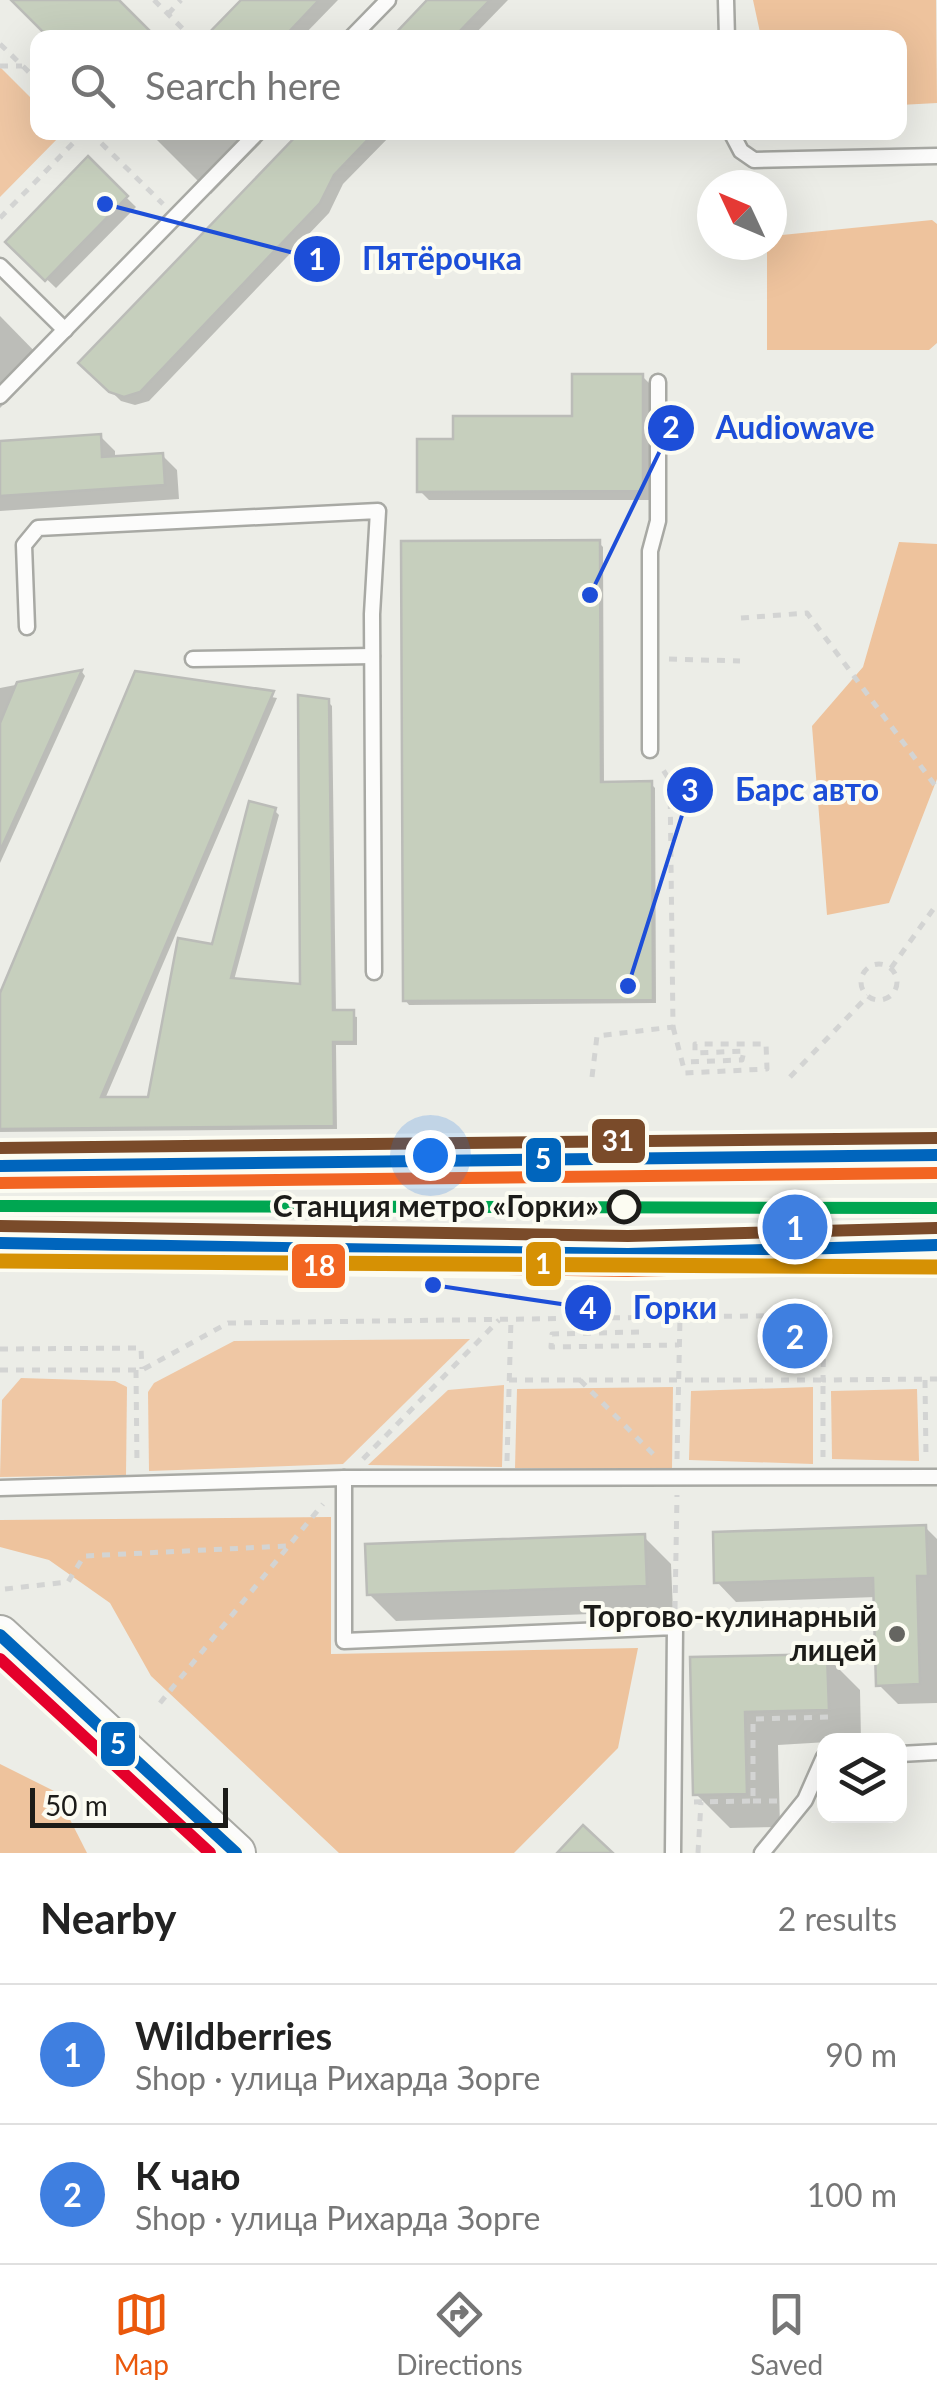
<!DOCTYPE html>
<meta charset="utf-8">
<style>
:root{--surface:#fff;--page:#f6f6f6;--text:#222;--muted:#767676;--line:#e0e0e0;--accent:#ea580c}
body{margin:0;font-family:Lato,sans-serif;background:var(--page);color:var(--text)}
.controls{position:absolute;right:30px;bottom:30px;display:grid;overflow:hidden;border-radius:20px;box-shadow:0 10px 40px #0002}
.controls button{width:90px;height:90px;display:grid;place-items:center;padding:0;border:0;border-bottom:2px solid var(--line);background:var(--surface);color:var(--text);font:50px sans-serif}
.compass{position:absolute;left:697px;top:170px;width:90px;height:90px;border-radius:50%;background:var(--surface);box-shadow:0 10px 40px #0002;rotate:314deg}
.scale{position:absolute;left:30px;bottom:25px;width:198px;box-sizing:border-box;padding-left:10px;border:5px solid #1c1c19;border-top:0;font-size:28px;line-height:35px;white-space:nowrap;color:#1c1c19;-webkit-text-stroke:8px #fcfcf2;paint-order:stroke}
.you{position:absolute;left:430px;top:1155px;width:35px;height:35px;margin:-25px;border:8px solid #fff;border-radius:50%;background:#1a73e8;box-shadow:0 0 0 15px #1a73e833}
.badge{display:grid;place-items:center;width:65px;height:65px;border-radius:50%;background:var(--accent);color:#fff;font-size:32px;font-weight:700}
.pin{position:absolute;translate:-50% -50%;border:5px solid #fff;box-shadow:0 2px 10px #0006}
.list{margin:0;padding:0;list-style:none}
h2{display:flex;justify-content:space-between;align-items:center;height:130px;margin:0;padding:0 40px;font-size:42px}
h2 small{font-size:32px;font-weight:400;color:var(--muted)}
.list li{display:grid;grid-template-columns:65px 1fr auto;gap:30px;align-items:center;box-sizing:border-box;height:140px;padding:0 40px;border-top:2px solid var(--line)}
.list b{display:block;font-size:38px;white-space:nowrap}
.list p{margin:0;font-size:32px;white-space:nowrap;color:var(--muted)}
.list em{font-size:32px;font-style:normal;color:var(--muted)}
.icon{flex:none;width:55px;height:55px;fill:none;stroke:currentColor;stroke-width:2;stroke-linecap:round;stroke-linejoin:round}
.map{position:relative;flex:none;width:937px;height:1853px;overflow:hidden}
.search{position:absolute;background:var(--surface);box-shadow:0 10px 40px #0002;left:30px;right:30px;top:30px;height:110px;display:flex;align-items:center;gap:25px;box-sizing:border-box;padding:0 35px;border-radius:20px;color:var(--muted);font-size:38px}
.sheet{height:410px;background:var(--surface)}
nav{display:flex;justify-content:space-around;align-items:center;box-sizing:border-box;height:140px;border-top:2px solid var(--line);background:var(--surface);font-size:28px;color:var(--muted)}
nav a{display:grid;justify-items:center;gap:5px}
nav .on{color:var(--accent)}
.map>svg:first-child{display:block}
.green{fill:#efc7a4}
.forest{fill:#eec39d}
.shadow{fill:#0003}
.building{fill:#c6cfbd;stroke:#bbbcb8;stroke-width:2.5}
.lines{fill:none;stroke-linecap:round;stroke-linejoin:round}
.lane-casing{stroke:#a8a9a4;stroke-width:19}
.secondary-casing{stroke:#a8a9a4;stroke-width:42}
.path{stroke:#d3d4d3;stroke-width:5;stroke-dasharray:8 8;stroke-linecap:butt}
.lane{stroke:#fcfcfb;stroke-width:14}
.secondary{stroke:#fcfcfb;stroke-width:38}
.bus-1-casing{stroke:#fcfcf2;stroke-width:20}
.bus-2-casing{stroke:#fcfcf2;stroke-width:20}
.bus-3-casing{stroke:#fcfcf2;stroke-width:20}
.bus-4-casing{stroke:#fcfcf2;stroke-width:20}
.bus-1{stroke:#0065bd;stroke-width:12}
.bus-2{stroke:#f26522;stroke-width:12}
.bus-3{stroke:#7a4b2a;stroke-width:12}
.bus-4{stroke:#e4002b;stroke-width:12}
.tram-1-casing{stroke:#fcfcf2;stroke-width:20}
.tram-1{stroke:#00a651;stroke-width:12}
.metro-1-casing{stroke:#fcfcf2;stroke-width:22}
.metro-1{stroke:#d69104;stroke-width:15}
.stop-dot{fill:#fcfcf2;stroke:#1c1c19;stroke-width:5}
.poi-dot{fill:#656561;stroke:#fcfcf2;stroke-width:4}
.labels{text-anchor:middle;stroke-width:8;stroke-linejoin:round;paint-order:stroke}
.stop-label{font-size:30px;font-weight:bold;fill:#1c1c19;stroke:#fcfcf2;text-anchor:end}
.poi-label{font-size:30px;font-weight:bold;fill:#1c1c19;stroke:#fcfcf2;text-anchor:end}
.leader{fill:none;stroke:#1d4ed8;stroke-width:4}
.callout-dot{fill:#1d4ed8;stroke:#fcfcf2;stroke-width:4}
.mark-label{font-size:30px;text-anchor:middle;font-weight:bold;fill:#fff}
.callout-label{font-size:32px;text-anchor:middle;font-weight:bold;fill:#1d4ed8;stroke:#fcfcf2;stroke-width:8;stroke-linejoin:round;paint-order:stroke}
.line-badge{stroke:#fcfcf2;stroke-width:4}
.badge-label{font-size:28px;text-anchor:middle;font-weight:bold;fill:#fff}
</style>
<div class="map">
<svg width="937" height="1853" viewBox="0 0 937 1853">
<rect width="100%" height="100%" fill="#ecede7"/>
<!-- green -->
<g class="green">
<path d="M0 67 37 104 38 132 63 133 0 197Z"/>
<path d="M470 1339 343 1464 149 1471 148 1392 154 1383 234 1341Z"/>
<path d="M21 1378 115 1381 127 1387 126 1475 0 1477 2 1400Z"/>
<path d="M504 1385 502 1467 368 1465 448 1390Z"/>
<path d="M673 1387 672 1469 515 1468 517 1389Z"/>
<path d="M813 1387V1464L689 1460 691 1391Z"/>
<path d="M917 1389 919 1461 832 1459 831 1391Z"/>
</g>
<!-- forest -->
<g class="forest">
<path d="M753 0H936L937 103 900 105V38L761 37Z"/>
<path d="M932 220 937 224V343L929 350H767V245H772V236Z"/>
<path d="M899 542 937 544V779L889 903 827 915 812 726 863 667Z"/>
<path d="M331 1517V1654L638 1648 618 1748 514 1853H339L151 1676 110 1603 49 1560 0 1547V1520Z"/>
<path d="M0 1764 56 1792 87 1853H0Z"/>
</g>
<!-- shadow -->
<g class="shadow">
<path d="M244 0H338L301 38H223Z"/>
<path d="M430 0H508L471 38H394Z"/>
<path d="M149 132H250L261 143 211 194Z"/>
<path d="M303 132H394L343 184 329 213 149 401 135 405 121 401 82 363Z"/>
<path d="M88 160 136 207 56 288 8 242Z"/>
<path d="M0 316 45 362 0 408Z"/>
<path d="M642 376 652 386V500H429L420 491 455 441 575 418Z"/>
<path d="M100 436 115 451V458L162 455 177 470 179 499 0 511V443Z"/>
<path d="M599 543 603 547 604 784H651L655 788 656 1003 409 1005 405 1000Z"/>
<path d="M82 672 85 676 0 863V688Z"/>
<path d="M137 674 277 698 105 1099H150L275 811 279 815 234 980 302 987 328 702 332 706 336 1013 357 1017V1045H336L337 1129 0 1132V999Z"/>
<path d="M925 1527 937 1539V1703L898 1704 879 1685 876 1597 736 1602 717 1582Z"/>
<path d="M644 1537 671 1564 673 1611 396 1621 369 1594Z"/>
<path d="M826 1656 860 1690 861 1740 778 1745 780 1827 730 1828 696 1794 693 1660Z"/>
</g>
<!-- building -->
<g class="building">
<path d="M11 0H119L157 38H49Z"/>
<path d="M241 0H319L283 38H204Z"/>
<path d="M427 0H490L453 38H391Z"/>
<path d="M300 132H375L334 175 320 203 140 392 124 397 109 392 78 363Z"/>
<path d="M88 156 128 196 45 281 5 242Z"/>
<path d="M572 374H643V491L417 492V439H453V416H572Z"/>
<path d="M101 434 102 457 163 453 165 485 0 496V441Z"/>
<path d="M600 540 601 782 652 781 653 1000 403 1001 401 541Z"/>
<path d="M82 670 0 851V723L17 682Z"/>
<path d="M135 671 274 691 101 1097H148L178 938 212 944 249 801 276 808 231 978 300 984 298 695 329 699 333 1010H354V1042H333L334 1126 0 1129V993Z"/>
<path d="M926 1525 928 1576H917L920 1684 876 1686 873 1578 714 1583 713 1532Z"/>
<path d="M645 1534 647 1586 367 1595 365 1544Z"/>
<path d="M827 1654 829 1710 745 1712 747 1794 693 1795 690 1657Z"/>
<path d="M583 1825 613 1853H557Z"/>
</g>
<g class="lines">
<!-- lane casing -->
<g class="lane-casing">
<g id="lane">
<path d="M726 0 727 38"/>
<path d="M351 38 388 0"/>
<path d="M731 132 741 151 754 160 937 156"/>
<path d="M0 266 65 330"/>
<path d="M0 396 258 132"/>
<path d="M27 627 24 545 38 528 378 511 372 614 374 972"/>
<path d="M193 659 372 656"/>
<path d="M650 750V551L658 521V382"/>
<path d="M344 1478V1641L675 1627 673 1853"/>
<path d="M0 1488 344 1478 937 1477"/>
<path d="M900 1754 937 1752"/>
<path d="M762 1853 805 1800 824 1757"/>
</g>
</g>
<!-- secondary casing -->
<g class="secondary-casing">
<g id="secondary">
<path d="M0 1166 937 1155"/>
<path d="M0 1243 628 1254 937 1245"/>
<path d="M0 1635 236 1853"/>
</g>
</g>
<!-- path -->
<g class="path">
<path d="M154 0 192 38"/>
<path d="M168 14 181 0"/>
<path d="M0 44 38 81"/>
<path d="M0 66H22"/>
<path d="M90 132 163 204"/>
<path d="M0 218 84 132"/>
<path d="M741 618 807 613 937 788"/>
<path d="M669 659 740 661"/>
<circle cx="879" cy="982" r="18"/>
<path d="M891 968 937 904"/>
<path d="M673 1027 685 1073 767 1069 766 1044H695V1053L744 1051 742 1060 682 1062"/>
<path d="M592 1077 597 1036 673 1027 670 781 660 765"/>
<path d="M790 1077 868 996"/>
<path d="M639 1332 552 1334 551 1347 679 1345"/>
<path d="M0 1349 141 1348 142 1369"/>
<path d="M0 1370H142L228 1323 824 1315 823 1380 937 1379"/>
<path d="M136 1370 137 1466"/>
<path d="M509 1380H823V1457"/>
<path d="M580 1380 655 1456"/>
<path d="M925 1380 926 1459"/>
<path d="M363 1459 499 1320"/>
<path d="M677 1459 680 1317"/>
<path d="M507 1461 511 1319"/>
<path d="M5 1589 68 1582 84 1556 286 1546"/>
<path d="M675 1609 677 1495"/>
<path d="M160 1703 323 1504"/>
<path d="M753 1801H780"/>
<path d="M694 1802 753 1801V1719L829 1717"/>
<path d="M698 1853 701 1802"/>
</g>
<!-- lane -->
<use href="#lane" class="lane"/>
<!-- secondary -->
<use href="#secondary" class="secondary"/>
<!-- bus-1 casing -->
<g class="bus-1-casing">
<g id="bus-1">
<path d="M0 1166 937 1155"/>
<path d="M0 1243 628 1254 937 1245"/>
<path d="M0 1635 236 1853"/>
</g>
</g>
<!-- bus-2 casing -->
<g class="bus-2-casing">
<g id="bus-2">
<path d="M0 1183 937 1173"/>
<path d="M0 1261 628 1271 937 1263"/>
</g>
</g>
<!-- bus-3 casing -->
<g class="bus-3-casing">
<g id="bus-3">
<path d="M0 1148 937 1138"/>
<path d="M0 1226 628 1236 936 1228"/>
</g>
</g>
<!-- bus-4 casing -->
<g class="bus-4-casing">
<path id="bus-4" d="M0 1659 210 1853"/>
</g>
<!-- bus-1 -->
<use href="#bus-1" class="bus-1"/>
<!-- bus-2 -->
<use href="#bus-2" class="bus-2"/>
<!-- bus-3 -->
<use href="#bus-3" class="bus-3"/>
<!-- bus-4 -->
<use href="#bus-4" class="bus-4"/>
<!-- tram-1 casing -->
<g class="tram-1-casing">
<path id="tram-1" d="M0 1206 937 1208"/>
</g>
<!-- tram-1 -->
<use href="#tram-1" class="tram-1"/>
<!-- metro-1 casing -->
<g class="metro-1-casing">
<path id="metro-1" d="M0 1261 937 1267"/>
</g>
<!-- metro-1 -->
<use href="#metro-1" class="metro-1"/>
</g>
<!-- markers -->
<circle class="stop-dot" cx="624" cy="1207" r="15"/>
<circle class="poi-dot" cx="897" cy="1634" r="10"/>
<g class="labels">
<!-- stop labels -->
<g class="stop-label">
<text x="599" y="1217">Станция метро «Горки»</text>
</g>
<!-- poi labels -->
<g class="poi-label">
<text x="877" y="1627">Торгово-кулинарный<tspan x="877" dy="34">лицей</tspan></text>
</g>
</g>
<!-- callouts -->
<path class="leader" d="M105 204L317 259M590 595L671 428M628 986L690 790M433 1285L588 1308"/>
<g class="callout-dot">
<circle cx="105" cy="204" r="10"/>
<circle cx="590" cy="595" r="10"/>
<circle cx="628" cy="986" r="10"/>
<circle cx="433" cy="1285" r="10"/>
<circle cx="317" cy="259" r="25"/>
<circle cx="671" cy="428" r="25"/>
<circle cx="690" cy="790" r="25"/>
<circle cx="588" cy="1308" r="25"/>
</g>
<g class="mark-label">
<text x="317" y="270">1</text>
<text x="671" y="438">2</text>
<text x="690" y="801">3</text>
<text x="588" y="1319">4</text>
</g>
<g class="callout-label">
<text x="442" y="270">Пятёрочка</text>
<text x="795" y="439">Audiowave</text>
<text x="807" y="801">Барс авто</text>
<text x="675" y="1319">Горки</text>
</g>
<g class="line-badge">
<rect x="590" y="1117" width="57" height="48" rx="10" fill="#7a4b2a"/>
<rect x="524" y="1136" width="39" height="48" rx="10" fill="#0065bd"/>
<rect x="524" y="1240" width="39" height="48" rx="10" fill="#d69104"/>
<rect x="290" y="1242" width="57" height="48" rx="10" fill="#f26522"/>
<rect x="99" y="1720" width="38" height="48" rx="10" fill="#0065bd"/>
</g>
<g class="badge-label">
<text x="618" y="1151">31</text>
<text x="543" y="1169">5</text>
<text x="543" y="1274">1</text>
<text x="319" y="1276">18</text>
<text x="118" y="1754">5</text>
</g>
</svg>
<div class="controls">
<button><svg class="icon" aria-label="layers" viewBox="0 0 24 24"><path d="M12 4l9 5-9 5-9-5zM3 14l9 5 9-5"/></svg></button>
</div>
<svg class="compass" viewBox="-18 -18 36 36"><path d="M0-13l5 13h-10z" fill="#e53935"/><path d="M0 13l5-13h-10z" fill="#767676"/></svg>
<div class="scale">50 m</div>
<div class="you"></div>
<div class="pin badge" style="left:795px;top:1227px;background:#3f7fe0">1</div>
<div class="pin badge" style="left:795px;top:1336px;background:#3f7fe0">2</div>
<div class="search"><svg class="icon" aria-label="search" viewBox="0 0 24 24"><circle cx="10" cy="10" r="6"/><path d="M15 15l6 6"/></svg>Search here</div>
</div>
<section class="sheet">
<h2>Nearby<small>2 results</small></h2>
<ul class="list">
<li><span class="badge" style="background:#3f7fe0">1</span><div><b>Wildberries</b><p>Shop · улица Рихарда Зорге</p></div><em>90 m</em></li>
<li><span class="badge" style="background:#3f7fe0">2</span><div><b>К чаю</b><p>Shop · улица Рихарда Зорге</p></div><em>100 m</em></li>
</ul>
</section>
<nav>
<a class="on"><svg class="icon" aria-label="map" viewBox="0 0 24 24"><path d="M3 6l6-2 6 2 6-2v14l-6 2-6-2-6 2zM9 4v14M15 6v14"/></svg>Map</a>
<a><svg class="icon" aria-label="directions" viewBox="0 0 24 24"><path d="M12 3l9 9-9 9-9-9zM9 14v-3h6M13 9l2 2-2 2"/></svg>Directions</a>
<a><svg class="icon" aria-label="saved" viewBox="0 0 24 24"><path d="M7 4h10v16l-5-4-5 4z"/></svg>Saved</a>
</nav>
